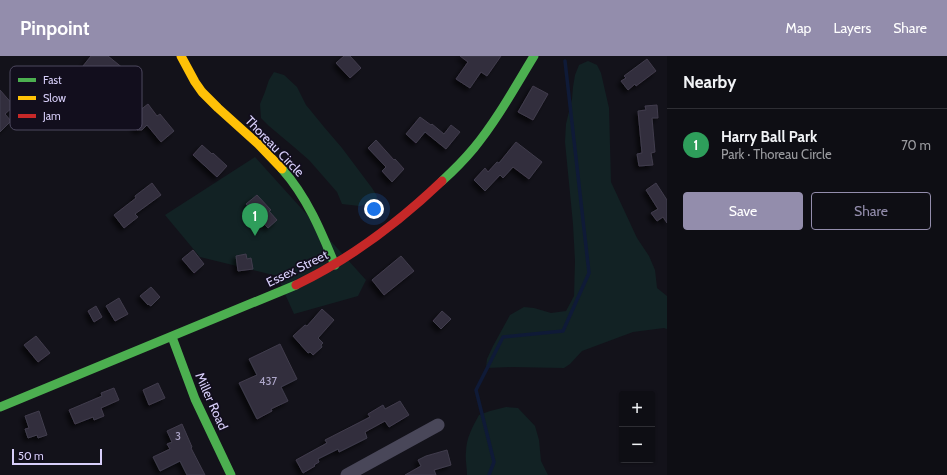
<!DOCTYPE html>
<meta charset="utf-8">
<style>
:root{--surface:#0e0e14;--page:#17171d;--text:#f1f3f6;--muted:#9b9ca0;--line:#2e2e34;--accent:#938dac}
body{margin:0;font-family:Cabin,sans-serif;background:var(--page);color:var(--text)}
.controls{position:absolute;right:12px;bottom:12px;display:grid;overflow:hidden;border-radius:4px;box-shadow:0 1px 3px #0004}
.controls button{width:36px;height:36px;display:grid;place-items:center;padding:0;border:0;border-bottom:1px solid var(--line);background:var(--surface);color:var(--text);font:20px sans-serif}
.scale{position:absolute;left:12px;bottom:10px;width:90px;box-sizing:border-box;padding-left:4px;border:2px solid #d8cffa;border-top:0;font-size:11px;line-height:14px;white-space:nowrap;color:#d8cffa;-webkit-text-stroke:3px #120e1d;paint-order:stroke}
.you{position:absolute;left:374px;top:153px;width:14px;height:14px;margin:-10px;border:3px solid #fff;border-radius:50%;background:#1a73e8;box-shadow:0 0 0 6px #1a73e833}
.badge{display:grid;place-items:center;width:26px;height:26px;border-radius:50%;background:var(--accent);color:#fff;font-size:13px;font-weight:700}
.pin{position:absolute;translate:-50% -33px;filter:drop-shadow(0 1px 2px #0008)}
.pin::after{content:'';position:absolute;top:21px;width:14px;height:12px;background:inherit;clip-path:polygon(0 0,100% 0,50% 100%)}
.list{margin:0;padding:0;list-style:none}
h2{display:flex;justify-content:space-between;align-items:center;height:52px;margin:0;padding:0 16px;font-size:17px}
h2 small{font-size:13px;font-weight:400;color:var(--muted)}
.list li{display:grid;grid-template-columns:26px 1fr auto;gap:12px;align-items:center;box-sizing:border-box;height:72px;padding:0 16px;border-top:1px solid var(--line)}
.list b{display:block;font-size:15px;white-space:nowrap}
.list p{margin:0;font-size:13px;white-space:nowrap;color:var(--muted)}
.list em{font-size:13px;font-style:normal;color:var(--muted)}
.actions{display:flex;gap:8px;padding:12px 16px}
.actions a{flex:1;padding:9px 0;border:1px solid var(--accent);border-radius:4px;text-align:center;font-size:14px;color:var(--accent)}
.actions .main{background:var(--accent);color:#fff}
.map{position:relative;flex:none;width:667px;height:419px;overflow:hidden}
header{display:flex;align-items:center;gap:24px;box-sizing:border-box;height:56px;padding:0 20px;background:var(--accent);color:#fff}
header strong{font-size:19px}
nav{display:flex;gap:22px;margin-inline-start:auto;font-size:14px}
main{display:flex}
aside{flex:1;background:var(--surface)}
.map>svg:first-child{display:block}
.green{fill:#122224}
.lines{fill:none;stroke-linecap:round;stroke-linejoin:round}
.stream{stroke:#0f1a37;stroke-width:3.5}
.building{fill:#322f3c;stroke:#413c4d;filter:url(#shadow)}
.street{stroke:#494759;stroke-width:13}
.fast{stroke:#4caf50;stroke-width:9}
.slow{stroke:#ffc107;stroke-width:9}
.jam{stroke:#c62828;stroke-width:9}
.labels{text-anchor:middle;stroke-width:3.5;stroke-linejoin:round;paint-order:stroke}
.number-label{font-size:11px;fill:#aea7ca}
.street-label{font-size:13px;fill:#d8cffa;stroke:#120e1d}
.key{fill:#120e1d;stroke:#4d485f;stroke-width:1}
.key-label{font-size:11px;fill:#d8cffa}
</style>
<header>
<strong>Pinpoint</strong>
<nav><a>Map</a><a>Layers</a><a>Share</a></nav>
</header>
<main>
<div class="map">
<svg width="667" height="419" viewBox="0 0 667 419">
<defs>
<filter id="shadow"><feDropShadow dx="-3.5" dy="3.5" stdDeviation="2" flood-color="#0009"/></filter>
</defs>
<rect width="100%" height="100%" fill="#13121a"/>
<!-- green -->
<g class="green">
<path d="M588 5 597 9 601 17 609 52 611 126 637 182 649 200 655 214 657 232 667 240V273L664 272 633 276 582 295 570 308 564 312 512 311 486 312 487 303 493 290 510 259 524 251 534 252 551 257 566 255 574 240 575 205 573 168 565 86 566 68 572 43 573 31 575 19 579 9Z"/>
<path d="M274 16 284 19 297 31 306 49 324 71 342 92 372 132 377 140 376 145 360 150 342 148 337 136 309 104 294 91 269 70 261 62 260 48 265 36 269 24Z"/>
<path d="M255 101 366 224 358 240 294 258 277 220 200 201 165 159Z"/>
<path d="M506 351 518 352 535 370 539 384 541 405 548 419H467C467 411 465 403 466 396 466 382 473 370 479 359L490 355Z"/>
</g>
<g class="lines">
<!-- stream -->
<path class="stream" d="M489 419 494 406 476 334 503 281 563 275 589 217 565 5"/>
</g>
<!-- building -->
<g class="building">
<path d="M91 0H108L124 13 117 21 107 13 100 21 96 17 95 19 83 10Z"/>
<path d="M344 0H350L361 12 350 22 336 7Z"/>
<path d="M460 0H501L487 20 481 16 470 32 456 23 468 6Z"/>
<path d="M647 3 656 15 636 30 635 28 628 34 621 25 626 22 624 20Z"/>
<path d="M533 30 548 38 533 64 518 56Z"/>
<path d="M0 34 14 50 5 58 11 65 0 76Z"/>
<path d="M148 48 157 60 160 58 174 75 161 86 147 69 142 74H137L134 70 135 58Z"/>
<path d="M657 49 658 62H652L655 96 651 97 653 109 639 110 637 98 642 97 638 55 646 54 645 50Z"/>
<path d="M420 61 431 69 432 68 444 78 451 69 460 76 446 93 425 76 416 87 406 78Z"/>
<path d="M376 84 394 104 395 103 404 113 392 126 382 115 386 111 368 92Z"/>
<path d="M516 86 542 106 529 123 513 111 503 122 500 119 485 135 474 124 485 112 488 116 497 106 499 107Z"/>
<path d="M202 89 212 98 213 97 227 110 217 121 193 99Z"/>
<path d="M152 127 161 139 135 158 138 161 124 172 114 159 136 142 135 140Z"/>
<path d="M656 127 667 144V167L663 161 657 165 651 157 658 153 646 134Z"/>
<path d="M257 139 271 154 269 155 277 164 268 172 246 148Z"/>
<path d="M193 194 204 208 194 217 182 203Z"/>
<path d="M246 198 247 203 251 202 253 213 238 215 236 200Z"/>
<path d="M401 200 414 215 384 239 372 224Z"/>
<path d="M151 231 160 241 151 250 148 248V249L140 240Z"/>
<path d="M119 242 128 258 115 265 106 250Z"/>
<path d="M96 250 102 261 94 266 88 255Z"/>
<path d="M322 253 334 264 318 282 323 287 321 289 322 291 313 299 310 296 308 297 293 280 305 269 307 270Z"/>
<path d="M442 255 451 263 441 273 433 265Z"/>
<path d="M36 280 50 297 38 306 24 289Z"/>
<path d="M280 288 297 323 281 331 288 345 271 353 272 355 257 363 239 327 257 319 249 303Z"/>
<path d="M158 327 165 342 149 349 143 334Z"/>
<path d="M114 332 119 344 101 352 104 360 94 364 93 361 75 368 69 354 102 340 101 337Z"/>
<path d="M400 345 409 359 389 371 385 365 365 376 367 382 339 396 338 393 318 403 319 406 314 409 315 410 303 417 296 404 327 387 325 384 370 361 368 358 383 349 385 353Z"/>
<path d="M39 355 47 379 38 382 37 379 28 382 25 373 29 372 25 360Z"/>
<path d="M182 368 192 391 191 392 205 419H187L180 405 160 415 153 401 170 393 167 388 172 386 167 375Z"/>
<path d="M447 394 451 409 434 414 436 419H405L421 410 418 404 426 400Z"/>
</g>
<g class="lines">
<!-- street -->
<path class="street" d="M347 419 438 369"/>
<!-- fast -->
<g class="fast">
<path d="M282 113C307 141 321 175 335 209"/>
<path d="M442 125C453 115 464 104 474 92 497 64 515 31 534 0"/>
<path d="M172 281 195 343 231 419"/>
<path d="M0 351 296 229"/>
</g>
<!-- slow -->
<path class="slow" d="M181 0 195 26 202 36 218 52 258 88 282 113"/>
<!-- jam -->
<path class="jam" d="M296 229C350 203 398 167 442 125"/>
</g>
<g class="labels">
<!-- number labels -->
<g class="number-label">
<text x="268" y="329">437</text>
<text x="178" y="384">3</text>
</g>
<!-- street labels -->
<g class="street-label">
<text transform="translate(275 90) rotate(46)" y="5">Thoreau Circle</text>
<text transform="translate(297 212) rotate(-26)" y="5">Essex Street</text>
<text transform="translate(212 345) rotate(66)" y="5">Miller Road</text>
</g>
</g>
<!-- legend -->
<rect x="10" y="10" width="132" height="64" rx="6" class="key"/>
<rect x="18" y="22" width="18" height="4" fill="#4caf50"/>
<rect x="18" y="40" width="18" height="4" fill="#ffc107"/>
<rect x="18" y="58" width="18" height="4" fill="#c62828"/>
<g class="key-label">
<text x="43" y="28">Fast</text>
<text x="43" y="46">Slow</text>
<text x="43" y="64">Jam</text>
</g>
</svg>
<div class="controls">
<button>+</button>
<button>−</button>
</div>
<div class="scale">50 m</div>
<div class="you"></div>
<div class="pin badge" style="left:255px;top:180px;background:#2e9e5b">1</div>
</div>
<aside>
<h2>Nearby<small></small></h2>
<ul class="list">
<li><span class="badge" style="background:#2e9e5b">1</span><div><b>Harry Ball Park</b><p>Park · Thoreau Circle</p></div><em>70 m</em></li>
</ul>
<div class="actions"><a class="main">Save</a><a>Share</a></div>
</aside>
</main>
